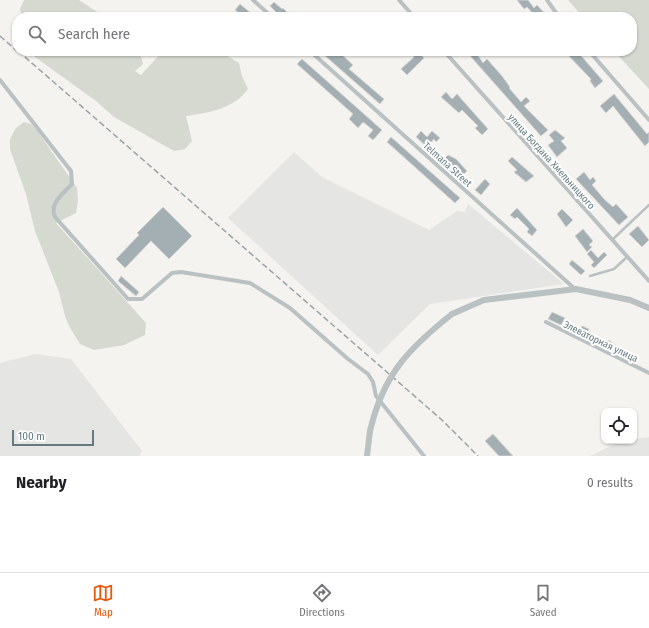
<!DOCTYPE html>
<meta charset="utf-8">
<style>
:root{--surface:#fff;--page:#f6f6f6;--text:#202124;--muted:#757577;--line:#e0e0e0;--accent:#ea580c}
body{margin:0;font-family:"Fira Sans Condensed",sans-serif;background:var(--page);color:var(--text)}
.controls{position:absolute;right:12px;bottom:12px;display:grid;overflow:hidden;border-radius:8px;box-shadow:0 1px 3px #0004}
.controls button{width:36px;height:36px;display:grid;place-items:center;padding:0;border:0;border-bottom:1px solid var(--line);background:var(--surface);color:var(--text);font:20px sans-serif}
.scale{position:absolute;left:12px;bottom:10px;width:82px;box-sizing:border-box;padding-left:4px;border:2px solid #637a81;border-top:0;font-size:11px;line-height:14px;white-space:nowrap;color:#637a81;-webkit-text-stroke:3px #fff;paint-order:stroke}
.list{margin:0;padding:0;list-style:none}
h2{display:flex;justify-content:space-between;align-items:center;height:52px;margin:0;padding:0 16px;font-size:17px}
h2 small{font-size:13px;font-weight:400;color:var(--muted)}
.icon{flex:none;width:22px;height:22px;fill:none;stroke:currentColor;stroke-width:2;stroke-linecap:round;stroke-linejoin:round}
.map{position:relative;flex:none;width:649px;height:456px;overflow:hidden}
.search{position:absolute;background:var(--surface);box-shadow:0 1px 3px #0004;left:12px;right:12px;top:12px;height:44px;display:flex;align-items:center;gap:10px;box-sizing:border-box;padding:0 14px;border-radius:16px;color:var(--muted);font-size:15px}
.sheet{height:116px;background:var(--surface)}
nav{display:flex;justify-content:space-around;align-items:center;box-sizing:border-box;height:56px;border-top:1px solid var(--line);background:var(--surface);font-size:11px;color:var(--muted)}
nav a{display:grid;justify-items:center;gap:2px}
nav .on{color:var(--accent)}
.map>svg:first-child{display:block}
.built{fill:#e5e5e4}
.green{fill:#d5d9cf}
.building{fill:#a3afb2;stroke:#d5d5d3}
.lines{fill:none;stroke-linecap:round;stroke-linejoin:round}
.service{stroke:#bac1c3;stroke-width:2.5}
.minor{stroke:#bac1c3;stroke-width:4}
.tertiary{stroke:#bac1c3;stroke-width:6}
.rail{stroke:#9aa4a7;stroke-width:1.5;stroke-dasharray:6 3;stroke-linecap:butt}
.tertiary-bridge{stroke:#bac1c3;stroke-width:6}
.labels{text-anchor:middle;stroke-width:4;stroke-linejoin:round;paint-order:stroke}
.street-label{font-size:10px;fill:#637a81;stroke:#fff}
</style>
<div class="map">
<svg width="649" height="456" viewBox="0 0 649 456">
<rect width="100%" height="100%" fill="#f4f3f0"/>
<!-- built -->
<g class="built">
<path d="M294 152 322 177 429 230 457 211 465 212 468 204 564 284 430 304 378 355 228 218Z"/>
<path d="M35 354 71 359 142 451 139 456H0V363Z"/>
<path d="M649 437V456H590L621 441H634V439Z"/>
</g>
<!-- green -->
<g class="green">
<path d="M24 0H79L105 17H22L20 9Z"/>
<path d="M568 0H649V89L614 51H632V17H583Z"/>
<path d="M32 51H141L140 54 143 64 135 71 141 75 163 51H219L239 63 242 76 248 89C234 109 208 113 186 116L192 141 185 149 174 151 114 117 96 101 35 57Z"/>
<path d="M24 122 31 124 38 132 77 188 78 201 76 213 56 223 146 323 145 335 124 345 94 350 80 344 69 326 65 316 59 292 35 231 26 194 10 149V139L16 128Z"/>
</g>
<!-- building -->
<g class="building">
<path d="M517 0H528L534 8 537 5 548 17H536L527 7 524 9Z"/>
<path d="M274 2 282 9 283 8 292 17H281L270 6Z"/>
<path d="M240 4 252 14 249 17H244L235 10Z"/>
<path d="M325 51H338L353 65 349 69 384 99 380 104 323 54Z"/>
<path d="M408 51H418L424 58 407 75 401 69 414 57Z"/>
<path d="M473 51H481L477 54 483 63 487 59 502 76 510 87 509 88 521 102 526 97 530 101 524 106 548 130 541 136 472 58 469 54Z"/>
<path d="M564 51H577L603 81 595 88 590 81 591 79Z"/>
<path d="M302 59 382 130 373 140 368 136 373 130 363 122 358 128 349 119 353 114 297 64Z"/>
<path d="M446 92 452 99 457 94 488 129 482 135 475 128 478 126 462 110 459 113 441 97Z"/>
<path d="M614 94 647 134 649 132V142L645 146 613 106 606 113 600 106Z"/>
<path d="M555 130 565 138 561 141 567 148 557 157 548 145 554 141 549 135Z"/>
<path d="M421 131 427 137 432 131 440 138 436 142 434 139 427 147 416 137Z"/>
<path d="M391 137 460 198 455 203 387 142Z"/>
<path d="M448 155 456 159 467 171 461 177 442 161Z"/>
<path d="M512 157 534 176 526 182 514 172 517 170 508 161Z"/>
<path d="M584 172 590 180 593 177 596 181 592 185 604 199 613 207 616 204 628 217 619 225 576 179Z"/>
<path d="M485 179 490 184 481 195 475 190Z"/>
<path d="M163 207 192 236 169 259 151 241 125 268 116 259 139 235 137 233Z"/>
<path d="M517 208 537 230 532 236 527 232 529 229 517 217 515 219 510 215Z"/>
<path d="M562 209 573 220 566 227 557 214Z"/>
<path d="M638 226 649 240 642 247 629 234Z"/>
<path d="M583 229 593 241 589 245 592 247 587 252 575 236Z"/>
<path d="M591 250 598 258 604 252 607 255 594 268 591 265 594 262 587 254Z"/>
<path d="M572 260 585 271 581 275 569 264Z"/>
<path d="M121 276 139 292 136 296 118 281Z"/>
<path d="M552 312 565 318 561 325 548 319Z"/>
<path d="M572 325 580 330 582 326 589 329 587 332 594 335 593 337 606 343 608 340 622 349 619 354 569 330Z"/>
<path d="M493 434 513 456H499L485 441Z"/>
</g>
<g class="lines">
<!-- service -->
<g class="service">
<path d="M612 240 649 205"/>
<path d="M590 276 614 269 627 257"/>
</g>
<!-- minor -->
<g class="minor">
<path d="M253 0 272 17"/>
<path d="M399 0 414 17"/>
<path d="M547 0 559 17"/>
<path d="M310 51 575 289"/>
<path d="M444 51 649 281"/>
<path d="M589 51 649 120"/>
<path d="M0 80 71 171 72 184C63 194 49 203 55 217L128 299H142L172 273 181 272 250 283 290 308 348 359 368 374 373 382 376 396 424 456"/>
<path d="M546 322 649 373"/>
</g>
<!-- tertiary -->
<g class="tertiary">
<path d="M452 314 484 300 576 289 630 300 649 308"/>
<path d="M367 456 370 431"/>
</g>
<!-- rail -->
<g class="rail">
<path d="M0 36 17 51"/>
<path d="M18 51 442 420 478 456"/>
</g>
<!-- tertiary-bridge -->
<path class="tertiary-bridge" d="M370 431C383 375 408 349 452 314"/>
</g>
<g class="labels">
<!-- street labels -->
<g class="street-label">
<text transform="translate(552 161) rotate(48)" y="4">улица Богдана Хмельницкого</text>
<text transform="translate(448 164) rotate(42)" y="4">Telmana Street</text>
<text transform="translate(601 341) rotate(26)" y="4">Элеваторная улица</text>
</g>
</g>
</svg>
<div class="controls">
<button><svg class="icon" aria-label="locate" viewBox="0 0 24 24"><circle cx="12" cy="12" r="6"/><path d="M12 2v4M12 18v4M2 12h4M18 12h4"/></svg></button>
</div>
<div class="scale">100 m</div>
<div class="search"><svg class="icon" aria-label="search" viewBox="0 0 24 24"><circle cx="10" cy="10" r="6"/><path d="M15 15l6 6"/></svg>Search here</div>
</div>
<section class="sheet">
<h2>Nearby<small>0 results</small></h2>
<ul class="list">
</ul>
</section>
<nav>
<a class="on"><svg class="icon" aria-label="map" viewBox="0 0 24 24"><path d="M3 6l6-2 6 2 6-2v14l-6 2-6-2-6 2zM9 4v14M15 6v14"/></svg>Map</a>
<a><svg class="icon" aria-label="directions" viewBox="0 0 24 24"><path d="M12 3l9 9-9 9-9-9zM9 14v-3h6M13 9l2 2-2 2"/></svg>Directions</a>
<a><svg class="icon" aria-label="saved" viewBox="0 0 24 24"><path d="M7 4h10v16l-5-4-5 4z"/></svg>Saved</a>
</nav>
